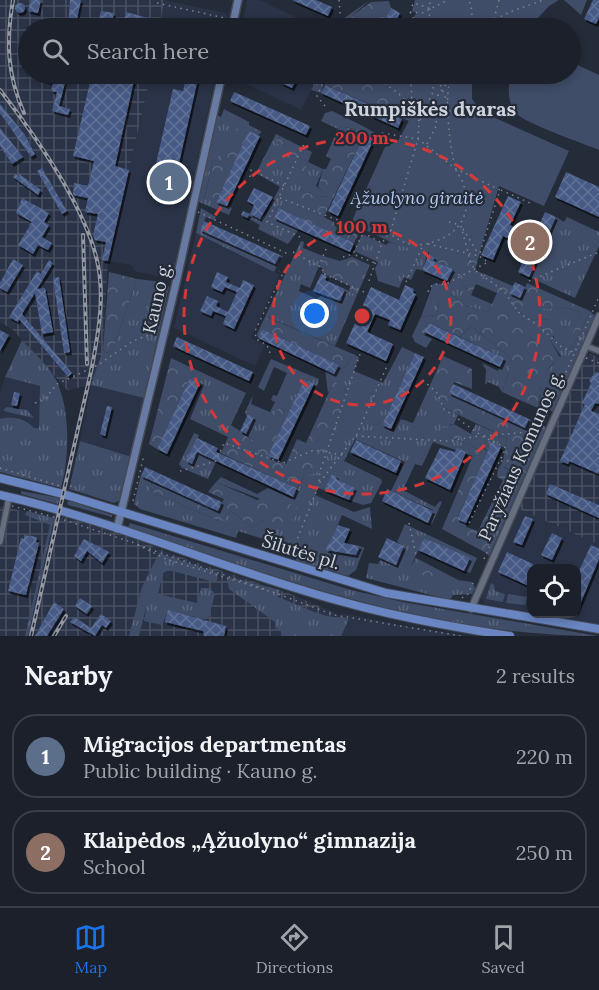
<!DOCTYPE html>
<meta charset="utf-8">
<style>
:root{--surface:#1b202b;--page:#282d37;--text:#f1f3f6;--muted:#a0a3a9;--line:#393e47;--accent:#1a73e8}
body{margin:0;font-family:Lora,serif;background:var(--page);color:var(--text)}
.controls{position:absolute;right:18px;bottom:18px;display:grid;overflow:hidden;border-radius:12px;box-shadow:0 3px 9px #0003}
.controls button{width:54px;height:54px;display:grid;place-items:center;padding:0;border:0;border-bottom:2px solid var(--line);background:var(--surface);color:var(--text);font:30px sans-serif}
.you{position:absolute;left:315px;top:314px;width:21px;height:21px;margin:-15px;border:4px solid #fff;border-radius:50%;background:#1a73e8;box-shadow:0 0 0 9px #1a73e833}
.badge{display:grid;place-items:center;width:39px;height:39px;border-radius:50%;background:var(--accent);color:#fff;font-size:20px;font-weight:700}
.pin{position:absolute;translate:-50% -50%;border:3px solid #fff;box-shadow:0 2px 6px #0006}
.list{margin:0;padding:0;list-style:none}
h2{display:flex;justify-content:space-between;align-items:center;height:78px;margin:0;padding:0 24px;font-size:26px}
h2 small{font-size:20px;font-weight:400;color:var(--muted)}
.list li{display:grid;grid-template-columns:39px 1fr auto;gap:18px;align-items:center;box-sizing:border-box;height:84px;margin:0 12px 12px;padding:0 12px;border:2px solid var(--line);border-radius:24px}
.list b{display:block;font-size:22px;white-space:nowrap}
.list p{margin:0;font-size:20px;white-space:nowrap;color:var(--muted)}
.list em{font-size:20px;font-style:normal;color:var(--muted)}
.icon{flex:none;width:33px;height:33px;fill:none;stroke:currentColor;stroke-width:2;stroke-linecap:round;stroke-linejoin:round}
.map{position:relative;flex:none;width:599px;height:636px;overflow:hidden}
.search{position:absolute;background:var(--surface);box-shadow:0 3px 9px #0003;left:18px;right:18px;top:18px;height:66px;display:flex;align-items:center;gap:15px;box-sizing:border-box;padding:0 21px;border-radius:33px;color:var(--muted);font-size:22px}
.sheet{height:270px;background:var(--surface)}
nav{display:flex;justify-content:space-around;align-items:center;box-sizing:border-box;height:84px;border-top:2px solid var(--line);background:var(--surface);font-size:16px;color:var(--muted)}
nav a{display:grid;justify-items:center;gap:3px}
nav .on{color:var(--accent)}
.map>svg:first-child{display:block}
.built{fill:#2a3347}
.industrial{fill:url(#industrial-grid)}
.grass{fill:url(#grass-tufts)}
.forest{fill:url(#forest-crowns)}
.park{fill:#404d68}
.building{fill:url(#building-cross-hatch);filter:url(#shadow)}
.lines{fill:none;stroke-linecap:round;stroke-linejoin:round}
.minor-casing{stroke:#434955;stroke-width:8}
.tertiary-casing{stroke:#434955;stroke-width:9}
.secondary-casing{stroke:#434955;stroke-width:10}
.primary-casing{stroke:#434955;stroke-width:10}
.path{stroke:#7d838e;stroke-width:1.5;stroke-dasharray:1.5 4.5;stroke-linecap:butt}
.minor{stroke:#666e7f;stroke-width:5}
.tertiary{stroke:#666e7f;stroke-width:6}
.secondary{stroke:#687aa1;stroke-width:7}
.primary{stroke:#6985c2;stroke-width:8}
.rail-casing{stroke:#9297a2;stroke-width:4}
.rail{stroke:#242b39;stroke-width:1.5;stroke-dasharray:4.5;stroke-linecap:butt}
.ring{fill:none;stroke:#d5393a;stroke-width:3;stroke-dasharray:10 8}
.labels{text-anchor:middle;stroke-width:4.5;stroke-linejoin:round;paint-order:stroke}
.park-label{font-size:18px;font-style:italic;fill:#b4c9f2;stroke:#242b39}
.street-label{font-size:18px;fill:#ced3dc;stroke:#242b39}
.neighbourhood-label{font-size:20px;font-weight:bold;fill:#ced3dc;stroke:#242b39}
.centre{fill:#d5393a;stroke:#242b39;stroke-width:3}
.ring-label{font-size:18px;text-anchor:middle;font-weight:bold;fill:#d5393a;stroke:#242b39;stroke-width:4.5;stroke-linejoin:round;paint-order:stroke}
</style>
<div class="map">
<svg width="599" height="636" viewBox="0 0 599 636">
<defs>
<pattern id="industrial-grid" width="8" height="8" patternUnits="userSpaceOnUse" patternTransform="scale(1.5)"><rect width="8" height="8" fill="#2a3347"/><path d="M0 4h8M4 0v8" fill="none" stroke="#485061"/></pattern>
<pattern id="grass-tufts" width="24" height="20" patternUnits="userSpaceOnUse" patternTransform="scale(1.5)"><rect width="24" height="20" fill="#404d68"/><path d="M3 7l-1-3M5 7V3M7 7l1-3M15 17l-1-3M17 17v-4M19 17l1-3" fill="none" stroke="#5a667d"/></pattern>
<pattern id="forest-crowns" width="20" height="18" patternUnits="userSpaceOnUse" patternTransform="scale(1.5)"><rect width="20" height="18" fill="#404d68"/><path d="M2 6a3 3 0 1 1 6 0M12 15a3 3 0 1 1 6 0" fill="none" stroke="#5a667d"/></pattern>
<pattern id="building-cross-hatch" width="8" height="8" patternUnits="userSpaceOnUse" patternTransform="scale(1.5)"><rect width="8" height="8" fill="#465a86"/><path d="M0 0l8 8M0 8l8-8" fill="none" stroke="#607196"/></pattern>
<filter id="shadow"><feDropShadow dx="2" dy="3" stdDeviation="0" flood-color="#0009"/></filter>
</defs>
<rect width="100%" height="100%" fill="#242b39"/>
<!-- built -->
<g class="built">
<path d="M164 0 226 13 228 17 226 28H160Z"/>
<path d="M247 0H259L319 28H242Z"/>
<path d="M151 74H216L173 274 165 278 134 271 132 265 108 261Z"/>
<path d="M235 74H319L301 110 234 78Z"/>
<path d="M196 233 280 275 251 338 265 345 255 366 174 328Z"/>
<path d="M5 377 40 386 39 428H34L27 421 7 417 0 419V394Z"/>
<path d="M91 385 144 398 132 457 80 441Z"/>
<path d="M517 508 599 545V624L540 614H576V568H532L531 612 484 604 480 593Z"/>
<path d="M338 612 410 627 471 636H341L349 619Z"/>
</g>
<!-- industrial -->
<g class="industrial">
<path d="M0 0H164L160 28H28V74H151L108 261 103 349 91 385 67 390 13 330 0 322Z"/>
<path d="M590 354 599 357V545L517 508 583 360Z"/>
<path d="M0 506 54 518 55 513 118 532 172 554 291 594 349 619 341 636H0Z"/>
</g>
<!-- grass -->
<g class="grass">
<path d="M370 0 352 16 353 28H330Z"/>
<path d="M319 74H327L321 93 311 90Z"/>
<path d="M370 74H419L457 257 429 250 422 270 416 269 411 280 404 277 399 288 378 281 375 269 378 262 354 251 362 234 386 245 389 242 400 246 407 125 413 113Z"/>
<path d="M224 109 249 122V125L262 132 220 162 213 160 204 199 212 195 216 202 232 208 229 215 197 201 217 115 221 117Z"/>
<path d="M332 111 361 125 358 130 341 126 338 129 321 121 325 113Z"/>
<path d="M276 134 280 136 277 143 289 148 282 163 302 174 308 162 323 169 316 186 329 196 319 197 300 190V206L294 216 277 209 274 218 299 229 288 244 258 229 260 225 247 218 250 214 260 219 265 215 280 187 256 173Z"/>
<path d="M201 208 216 217 214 220 206 217 200 230 275 264 280 255 283 256 274 272 196 233Z"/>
<path d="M556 217 564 222 567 217 599 232V246L575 298 529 277Z"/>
<path d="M301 241 304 242 303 248 323 256 310 288 301 284 299 291 317 299 323 294 340 301 345 289 357 295 335 346 268 317 258 338 257 334Z"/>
<path d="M453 269 471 295 492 304 488 312 466 306 452 295 439 301 437 315 421 317 433 284H446Z"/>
<path d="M137 279 162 282 169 287 144 398 91 385 103 349 107 353 113 350Z"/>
<path d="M564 307 580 312 569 347 572 349 590 311 595 316 553 411 538 408 542 376 561 356 551 342 554 337 550 319 531 320 518 311Z"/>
<path d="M471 326 510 357 511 366 502 392 499 387 488 382 485 385 486 370 482 363 498 371 504 358 460 337Z"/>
<path d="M22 340C32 351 46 363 53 375 71 403 70 457 61 488L0 472V419C11 415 27 419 34 428H39L40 386 5 377Z"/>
<path d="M402 347 415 353 382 425 394 432 401 419 413 423 431 383 444 408 458 415 454 424 449 425 450 437 476 448 473 456 433 442 422 466 415 464 403 490 435 507 440 501 442 502 432 524 428 523 433 510 391 491 405 462 355 439 344 461 381 479 382 482 371 503 363 505 349 500 354 488 336 479 337 476 332 474 324 490 318 488 315 495 354 512 370 507 372 529 342 515 327 550 356 555 360 546 364 548 356 570 348 576 296 561 297 555 273 542 238 531 236 538 140 509 134 504 143 466 141 476 152 481 150 491 221 522 231 511 252 527 265 520 263 500 216 482 221 477 257 494 268 488 292 499 338 414 347 390 334 382 328 393 325 369 334 373 339 365 345 368 353 354 359 357 354 371 383 383Z"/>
<path d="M271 359 319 379 317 386 304 380 289 412 279 407 258 445 246 434 254 417 248 414 247 417 245 412 253 395 251 404 270 412 275 402 271 400 273 395 277 396 287 373 274 367 264 391 258 387Z"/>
<path d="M190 367 246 393 231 425 240 431 220 453 208 479 182 468 179 464 194 433 199 435 192 450 213 459 216 452 221 453 228 437 190 419 204 385 190 378Z"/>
<path d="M7 407 27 410 34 418 7 412 3 410Z"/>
<path d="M529 419 546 427 489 556 486 553 519 478 505 467 498 469 503 461H525V428Z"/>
<path d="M476 424 507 438 505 448 492 443 488 452 471 433Z"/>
<path d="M80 441 132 457 120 500 114 503 69 489Z"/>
<path d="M21 491 60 498 58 504 21 494Z"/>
<path d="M70 501 112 515V517L68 505 67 502Z"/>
<path d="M27 511 54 518 28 636H25L50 525 25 515Z"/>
<path d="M130 523 351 590 403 602 598 636C435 636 280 579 128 527Z"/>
<path d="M405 524 477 558 470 573 464 571 469 558 424 538 411 566 464 584 458 580 472 582 475 588 472 594 453 595 450 600 366 578 369 563 378 564 381 558 396 564 404 546 397 542Z"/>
<path d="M159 553 218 573 217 581 214 582 169 570 163 573 158 594 197 603 201 588H210L215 594 209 616 205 619 168 611 162 625 144 621 147 603 139 636H129L142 587Z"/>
<path d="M229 577 280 590 278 597C300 605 326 620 349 619L341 636H281L282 630 275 628V622L229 589 227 580Z"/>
<path d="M491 583 494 585 495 591 505 594 503 602 486 599Z"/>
<path d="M508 594 527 597 525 605 506 603Z"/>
</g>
<!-- forest -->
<g class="forest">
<path d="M389 1 391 8 385 21 362 28 352 27V16L371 2Z"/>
<path d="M327 74H370L399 96 413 113 409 121 325 85Z"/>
<path d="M361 125 375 133 374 139 364 135 324 217 358 235 354 243 294 216 300 206V190L319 197 328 196 318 187 323 169H326L331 159 326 156 338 129 341 126 357 130Z"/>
<path d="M233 128 249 131 216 202 212 196 204 200 213 160 220 162Z"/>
<path d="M280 136 312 152 303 175 281 164 288 148 277 143Z"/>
<path d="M496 193 475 270 513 286 510 293 520 298 527 283 590 311 572 349 568 347 580 312 564 307 519 312 531 320 550 319 557 327 551 342 561 359C540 369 541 387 538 408L502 392 511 366 510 357 471 326 460 337 429 323 424 335 432 339 426 348 415 342 412 336 421 317 437 315 439 301 445 296 452 295 466 306 488 312 497 293 476 284 471 295 453 269 433 261 435 257 429 254V250L456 256Z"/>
<path d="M323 256 340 261 352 257 370 265 357 295 349 292 350 286 322 273 323 269 319 266Z"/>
<path d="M109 272 137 279 113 350 107 353 103 349Z"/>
<path d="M267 317 353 354 345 368 262 329Z"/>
<path d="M443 356 472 369V389L454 382 449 393 525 428 533 437 524 461H503L507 438 444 408 431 383Z"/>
<path d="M171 358 190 367V378L157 449 149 444Z"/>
<path d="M334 381 347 390 320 471 304 477 297 488 220 453 240 431 258 444 279 407 289 412 269 456 286 464 297 439 306 443Z"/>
<path d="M454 424 485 442 484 449 488 452 457 518 466 523V527L478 531 503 480 497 477 498 469 504 467 519 478 486 553 442 529 476 448 450 437H443L440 434 442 428Z"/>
<path d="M152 481 218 511 224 499 208 492 216 482 257 500 271 494 301 510 285 528 265 520 252 527 231 511 221 522 150 491Z"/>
<path d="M416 558 464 583 462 591 413 571 411 566Z"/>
</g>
<!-- park -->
<g class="park">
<path d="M415 0H559L549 6 529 28 514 26 511 28H409L416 13 412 11Z"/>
<path d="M564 0H587L581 15Z"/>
<path d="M571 62 599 75V150C582 143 527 124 517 114 507 103 507 86 512 74H570Z"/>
<path d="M386 74H472V99L482 112 569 151 544 206 499 186 477 261 399 246 351 223 385 147 398 141 413 113 399 96 381 84Z"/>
<path d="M355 377 375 386 354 430 338 423Z"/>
</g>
<!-- building -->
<g class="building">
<path d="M31 0H41L38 13 28 11Z"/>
<path d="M70 0H81L75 28H68Z"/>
<path d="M292 0H316L332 7 328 16Z"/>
<path d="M593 0H599V18L596 24 584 19Z"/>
<circle cx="20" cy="8" r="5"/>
<path d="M391 8 400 13 393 28H381Z"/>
<path d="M101 11 114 13 110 28H97Z"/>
<path d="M126 12 148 18 146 28 123 24Z"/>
<path d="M44 74 55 76V74L78 75 76 81 66 79 59 106 70 109 68 115 52 111 57 92 51 91 53 83 42 80Z"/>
<path d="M112 74 135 76 115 166 129 170 108 261 102 260 106 242 95 240 93 235 98 214 85 212 88 198 73 195 74 183 88 186 94 161 73 156 91 78 110 82Z"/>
<path d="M187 74H199L171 199 149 194 173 89 183 91Z"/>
<path d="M285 74H299L292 88 281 83Z"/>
<path d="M325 85 402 119 398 128 321 93Z"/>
<path d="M234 92 310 126 306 135 230 101Z"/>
<path d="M0 104 25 135 35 154 31 157 0 113Z"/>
<path d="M0 128 23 157 12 164 0 146Z"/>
<path d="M249 131 260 136 227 206 216 202Z"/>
<path d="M364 135 374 139 338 216 328 211Z"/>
<path d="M42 168 67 211 62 214 37 171Z"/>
<path d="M566 172 599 187V217L555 197Z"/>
<path d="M18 173 41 190 38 195 13 177 15 174 20 177Z"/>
<path d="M254 188 273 197 260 219 250 214 247 218 241 215 243 211 250 214 254 205 247 201Z"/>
<path d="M508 196 521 202 510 225 534 236 545 212 556 217 529 277 518 272 529 248 503 236 493 260 481 255Z"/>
<path d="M22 198 49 213 44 222 49 225 42 237 52 243 48 250 38 245 33 254 18 245 32 222 16 213Z"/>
<path d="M278 208 354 243 350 252 274 218Z"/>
<path d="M204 221 280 255 275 264 200 230Z"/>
<path d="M429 254 435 257 433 261 453 269 447 281 422 270Z"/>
<path d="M13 259 23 265 7 292 0 288V283Z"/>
<path d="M49 260 53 263 37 289 45 288 53 332 42 334 35 293 22 314 72 373 68 377 19 319 18 322 9 317 37 271 41 274Z"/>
<path d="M217 272 228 277 226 282 240 288 243 280 254 285 234 329 223 324 226 316 213 311 211 316 200 311 207 296 218 301 216 306 228 312 237 292 225 287 222 292 211 287Z"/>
<path d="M321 274 327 276 325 280 345 289 340 301 313 291Z"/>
<path d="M59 277 70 352 64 353 53 278Z"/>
<path d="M515 282 525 287 520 298 509 293Z"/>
<path d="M405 285 414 289 413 293 416 294 400 330 388 325 390 320 375 314 367 332 393 344 386 361 346 343 371 287 399 300Z"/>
<path d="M429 323 504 358 500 367 424 332Z"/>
<path d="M262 329 339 365 334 374 258 338Z"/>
<path d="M0 330 9 335 0 351Z"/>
<path d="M177 337 253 372 249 381 173 346Z"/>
<path d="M415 353 424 357 391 429 382 425Z"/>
<path d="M596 372 599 373V404L595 403 591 411 599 414V474L569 461 568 464 560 461 585 404 582 403 591 383 589 380Z"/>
<path d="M190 378 200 383 167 454 157 449Z"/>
<path d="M304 380 314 384 278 460 268 456Z"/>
<path d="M453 384 529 419 525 428 449 393Z"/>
<path d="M14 392 20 393 17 406 11 405Z"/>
<path d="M107 406 112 407 105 436 100 434Z"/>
<path d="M248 414 254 417 246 434 240 431Z"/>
<path d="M197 438 218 448 216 452 297 488 293 497 197 452 192 464 186 461Z"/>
<path d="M356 440 401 461 396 473 350 452Z"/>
<path d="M492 442 501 447 466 523 457 519Z"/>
<path d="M440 448 455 452 457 448 466 452 450 490 425 478Z"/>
<path d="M145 467 222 502 218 511 141 476Z"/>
<path d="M332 474 337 476 336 479 355 488 349 500 324 490Z"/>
<path d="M550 484 599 505V518L546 494Z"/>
<path d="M387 489 433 511 428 523 382 501Z"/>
<path d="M525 516 533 519 522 545 513 542Z"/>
<path d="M338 525 350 529 344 543 360 546 356 555 326 550Z"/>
<path d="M552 533 562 538 552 560 541 555Z"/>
<path d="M24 535 37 537 36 542 39 543 26 595 8 591 21 538 24 539Z"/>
<path d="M387 538 404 546 396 565 378 557Z"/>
<path d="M424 538 470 558 464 571 418 550Z"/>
<path d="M84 539 109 552 102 563 87 551 81 561 74 556Z"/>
<path d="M591 545 599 549V559L576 614V577Z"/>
<path d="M507 552 533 564 531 587 498 572Z"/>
<path d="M80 598 92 606 87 614 75 606Z"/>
<path d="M54 602 64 609 47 636H35Z"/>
<path d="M168 610 226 626 224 636H204L203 631 165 622Z"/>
<path d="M101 614 111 621 106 628 102 625 95 636 70 622 74 617 91 628Z"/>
</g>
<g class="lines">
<!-- minor casing -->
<g class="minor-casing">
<g id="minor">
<path d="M586 346 599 351"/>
<path d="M0 542 9 497"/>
</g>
</g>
<!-- tertiary casing -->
<g class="tertiary-casing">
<path id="tertiary" d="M471 609 599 316"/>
</g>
<!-- secondary casing -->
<g class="secondary-casing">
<g id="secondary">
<path d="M232 28 238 0"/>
<path d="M117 529 176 283 222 74"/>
</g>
</g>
<!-- primary casing -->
<g class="primary-casing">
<g id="primary">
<path d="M0 478 63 494 386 593 599 629"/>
<path d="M0 495C116 521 225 570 340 601 396 617 452 627 510 636"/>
</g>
</g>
<!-- path -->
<g class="path">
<path d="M339 0 341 28"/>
<path d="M157 3 225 18"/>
<path d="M412 6 414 3 431 9"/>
<path d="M410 12 422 13 448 0"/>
<path d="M410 12 419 28"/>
<path d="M494 19 499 0"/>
<path d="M429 28 430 0"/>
<path d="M453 28 464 24 472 16 471 4 467 0"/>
<path d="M487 28C500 12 524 8 543 0"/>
<path d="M370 74 379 80"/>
<path d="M382 74 380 80 398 93 415 110"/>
<path d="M416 74 411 84 412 101 419 121 418 139 391 230 393 236C407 246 420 247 436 241 461 232 472 212 464 186 463 180 458 175 456 170 450 151 442 88 453 74"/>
<path d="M436 74 448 104"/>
<path d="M325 106 317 96 327 74"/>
<path d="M449 111H501"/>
<path d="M420 120 449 80"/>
<path d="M382 133 418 139 456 169 500 190 479 256 488 262 446 284H433L427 293"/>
<path d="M427 144 437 124 429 100C436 89 433 84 428 74"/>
<path d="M250 177 251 170 285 186"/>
<path d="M501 190 530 203"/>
<path d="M280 198 343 222 382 243"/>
<path d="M198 212 288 254"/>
<path d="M449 222 460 225"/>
<path d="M461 226 471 264 477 272 504 291 518 312 539 326 560 346 573 352"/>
<path d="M463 229 479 255"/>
<path d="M362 235 353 254 375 263"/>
<path d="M300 237 267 222 304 144"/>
<path d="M428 244 479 256"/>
<path d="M326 249 319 266 323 269 322 273 364 292"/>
<path d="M293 252 318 266"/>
<path d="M343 257 353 254"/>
<path d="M369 281 382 243 391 230"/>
<path d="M529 281 599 252"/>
<path d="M406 282 423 245"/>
<path d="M270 353 267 345 256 339 255 331 282 275 279 271"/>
<path d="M586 358 599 363"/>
<path d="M423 380 437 393 444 409 482 436 506 448 468 525"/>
<path d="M35 403 44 400 57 384 98 365 133 341 156 332"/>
<path d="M356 436 448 441 479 436"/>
<path d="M484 436 539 431"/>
<path d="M501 461H526"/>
<path d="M0 468 60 486"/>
<path d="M180 471 216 461 224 443 283 463 314 450 347 456"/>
<path d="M319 481 320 471 360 354"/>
<path d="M64 487 72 486"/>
<path d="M133 501 144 455"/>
<path d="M12 506 58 518 131 542"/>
<path d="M409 523 416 555"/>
<path d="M132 542 166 559 278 594 334 615 461 636"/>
<path d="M138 545 267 590"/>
<path d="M291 555 320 482 357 434 387 366"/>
<path d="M484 559 599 297"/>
<path d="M462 598 468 594 474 581"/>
</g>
<!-- minor -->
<use href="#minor" class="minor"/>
<!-- tertiary -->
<use href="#tertiary" class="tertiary"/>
<!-- secondary -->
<use href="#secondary" class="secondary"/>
<!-- primary -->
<use href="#primary" class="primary"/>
<!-- rail casing -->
<g class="rail-casing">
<g id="rail">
<path d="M13 0C6 41 7 75 24 113"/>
<path d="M0 90C37 138 96 220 100 280 103 309 97 339 92 367L31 636"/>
<path d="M83 235 87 364"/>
<path d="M54 636 66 616"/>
</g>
</g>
<!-- rail -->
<use href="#rail" class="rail"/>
</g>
<!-- distance rings -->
<g class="ring">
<circle cx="362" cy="316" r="89"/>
<circle cx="362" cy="316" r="178"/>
</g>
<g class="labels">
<!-- park labels -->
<g class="park-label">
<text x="417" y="204">Ąžuolyno giraitė</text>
</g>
<!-- street labels -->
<g class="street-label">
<text transform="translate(157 298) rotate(-77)" y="6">Kauno g.</text>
<text transform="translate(521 456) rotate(-66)" y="6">Paryžiaus Komunos g.</text>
<text transform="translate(301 552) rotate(17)" y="6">Šilutės pl.</text>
</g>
<!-- neighbourhood labels -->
<g class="neighbourhood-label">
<text x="430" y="116">Rumpiškės dvaras</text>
</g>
</g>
<circle cx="362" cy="316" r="9" class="centre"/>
<g class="ring-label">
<text x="362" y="144">200 m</text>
<text x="362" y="233">100 m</text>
</g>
</svg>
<div class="controls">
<button><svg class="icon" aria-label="locate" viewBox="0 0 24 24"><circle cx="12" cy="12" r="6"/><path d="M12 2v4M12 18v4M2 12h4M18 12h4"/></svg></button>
</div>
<div class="you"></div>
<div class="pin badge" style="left:169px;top:182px;background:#5c6f8a">1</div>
<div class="pin badge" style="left:530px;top:242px;background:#8d6e63">2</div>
<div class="search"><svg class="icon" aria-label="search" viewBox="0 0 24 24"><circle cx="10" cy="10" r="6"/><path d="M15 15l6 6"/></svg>Search here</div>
</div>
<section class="sheet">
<h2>Nearby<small>2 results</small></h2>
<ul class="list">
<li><span class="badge" style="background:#5c6f8a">1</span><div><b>Migracijos departmentas</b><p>Public building · Kauno g.</p></div><em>220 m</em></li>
<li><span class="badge" style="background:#8d6e63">2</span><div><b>Klaipėdos „Ąžuolyno“ gimnazija</b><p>School</p></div><em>250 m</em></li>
</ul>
</section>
<nav>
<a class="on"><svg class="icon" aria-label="map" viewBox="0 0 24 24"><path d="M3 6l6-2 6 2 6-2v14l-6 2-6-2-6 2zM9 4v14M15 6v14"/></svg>Map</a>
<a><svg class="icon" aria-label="directions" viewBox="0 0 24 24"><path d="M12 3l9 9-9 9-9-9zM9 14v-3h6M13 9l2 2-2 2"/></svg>Directions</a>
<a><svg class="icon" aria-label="saved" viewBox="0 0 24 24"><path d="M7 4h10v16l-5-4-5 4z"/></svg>Saved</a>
</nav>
